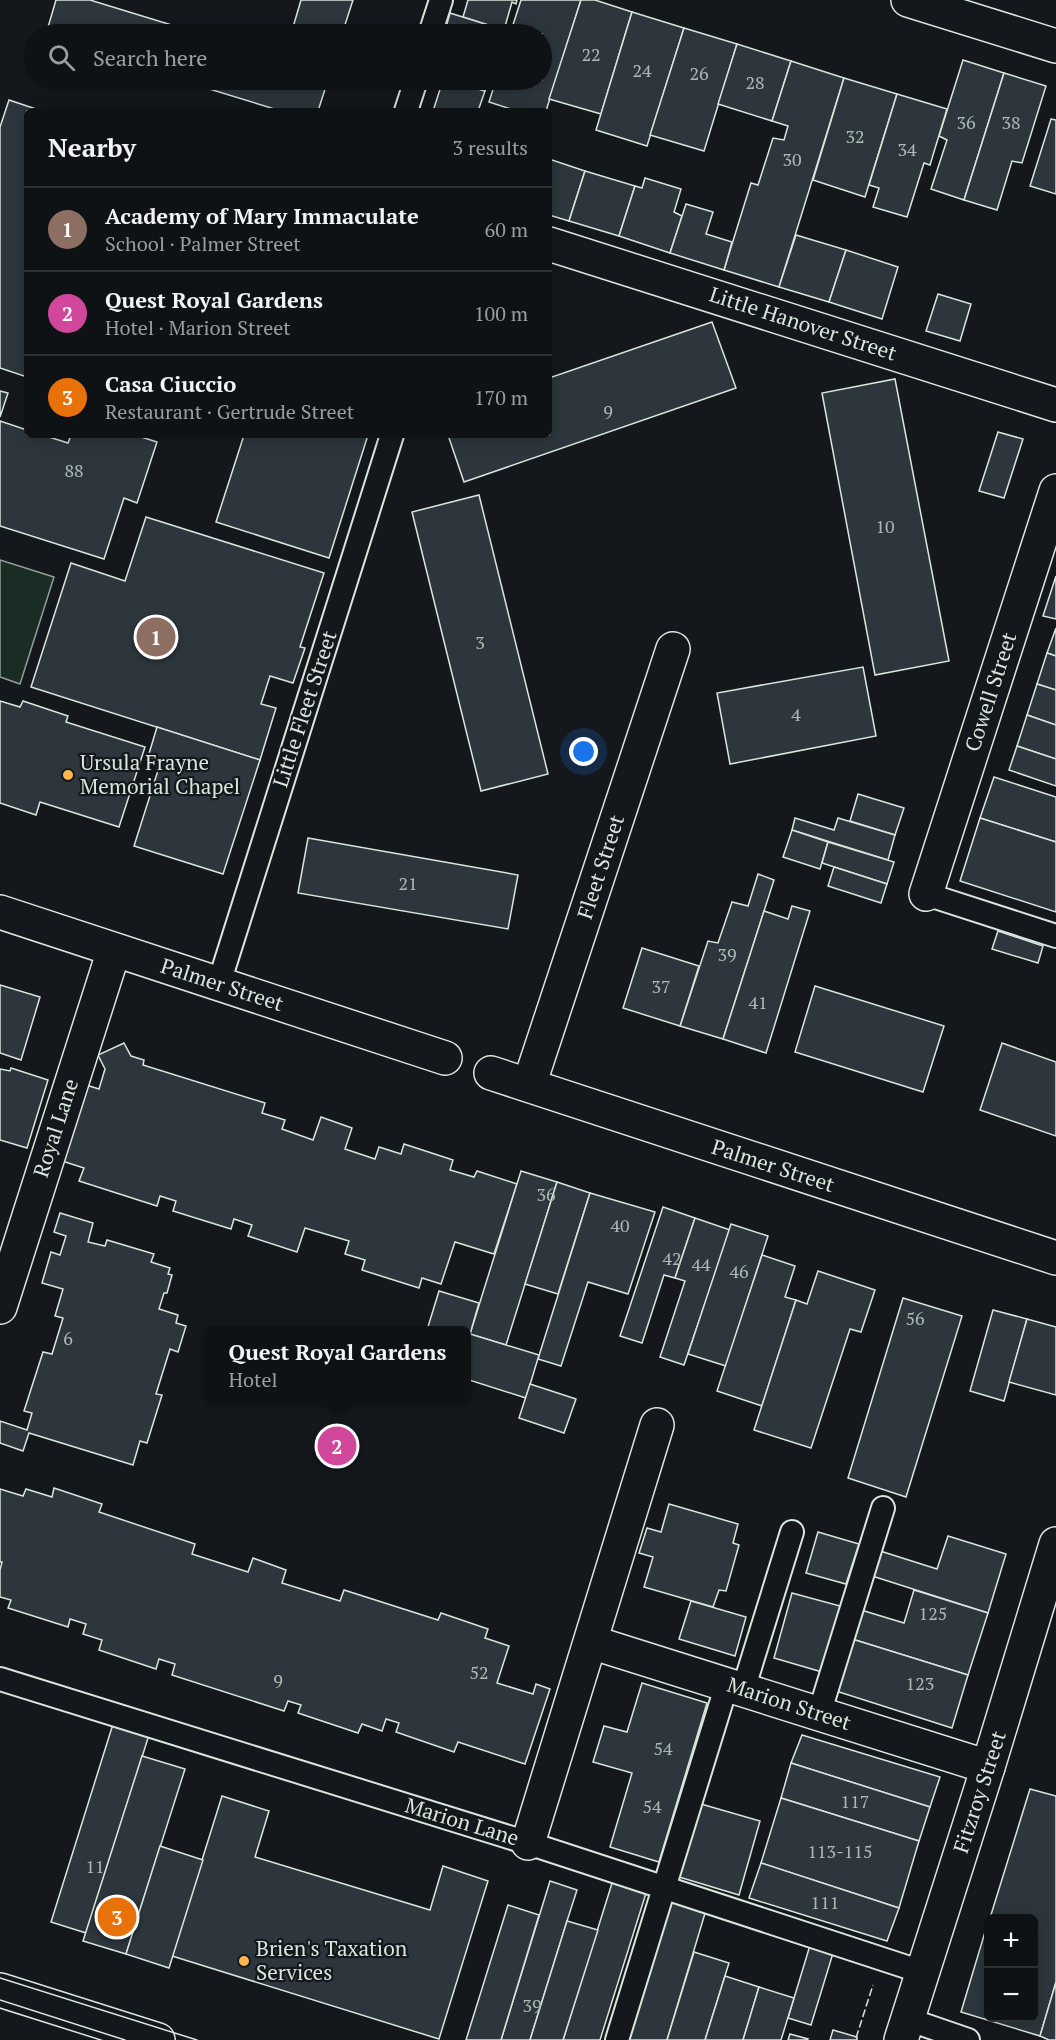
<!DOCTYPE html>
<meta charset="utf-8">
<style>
:root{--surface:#0f1215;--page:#1d2022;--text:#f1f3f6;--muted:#9b9ea0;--line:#2f3234;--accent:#ffb74d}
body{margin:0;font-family:"PT Serif",serif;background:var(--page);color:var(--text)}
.controls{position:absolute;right:18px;bottom:18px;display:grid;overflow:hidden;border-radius:9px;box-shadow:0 3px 15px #0003}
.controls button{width:54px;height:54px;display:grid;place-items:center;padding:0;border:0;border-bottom:2px solid var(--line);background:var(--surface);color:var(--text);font:30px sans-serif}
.you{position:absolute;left:584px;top:752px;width:21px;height:21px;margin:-15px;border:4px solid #fff;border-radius:50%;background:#1a73e8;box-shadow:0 0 0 9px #1a73e833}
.badge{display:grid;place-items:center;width:39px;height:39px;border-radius:50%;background:var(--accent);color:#fff;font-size:20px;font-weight:700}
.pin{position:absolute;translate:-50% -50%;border:3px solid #fff;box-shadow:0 2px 6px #0006}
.popup{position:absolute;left:204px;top:1326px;width:267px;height:78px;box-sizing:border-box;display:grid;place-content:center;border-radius:9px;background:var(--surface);filter:drop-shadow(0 2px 4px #0005);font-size:20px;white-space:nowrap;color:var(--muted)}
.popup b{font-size:22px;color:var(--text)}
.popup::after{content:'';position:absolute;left:50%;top:100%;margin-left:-12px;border:12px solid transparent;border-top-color:var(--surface)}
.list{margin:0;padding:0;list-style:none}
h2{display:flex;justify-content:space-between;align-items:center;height:78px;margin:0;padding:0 24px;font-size:26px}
h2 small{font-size:20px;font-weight:400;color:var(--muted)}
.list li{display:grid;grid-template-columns:39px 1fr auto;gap:18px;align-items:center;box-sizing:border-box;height:84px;padding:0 24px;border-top:2px solid var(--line)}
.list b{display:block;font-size:22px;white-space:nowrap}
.list p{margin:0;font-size:20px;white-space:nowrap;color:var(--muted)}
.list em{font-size:20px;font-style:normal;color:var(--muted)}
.icon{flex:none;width:33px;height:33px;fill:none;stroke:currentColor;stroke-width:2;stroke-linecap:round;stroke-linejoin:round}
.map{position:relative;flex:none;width:1056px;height:2040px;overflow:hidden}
.search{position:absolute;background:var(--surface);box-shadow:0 3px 15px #0003;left:24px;top:24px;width:528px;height:66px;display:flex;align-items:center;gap:15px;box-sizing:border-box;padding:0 21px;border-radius:33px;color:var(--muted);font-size:22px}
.panel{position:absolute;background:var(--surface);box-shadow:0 3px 15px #0003;left:24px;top:108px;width:528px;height:330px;border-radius:9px}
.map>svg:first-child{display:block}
.green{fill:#1a2d24;stroke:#939e99;stroke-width:1.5}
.building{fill:#2c363c;stroke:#d8e6dc;stroke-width:1.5}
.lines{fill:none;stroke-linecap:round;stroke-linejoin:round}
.lane-casing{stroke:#d8e6dc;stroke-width:26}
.street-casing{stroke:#d8e6dc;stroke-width:36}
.secondary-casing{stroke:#d8e6dc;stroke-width:36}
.lane{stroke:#14181c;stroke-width:22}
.street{stroke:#14181c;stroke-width:33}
.secondary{stroke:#14181c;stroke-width:33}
.tram{stroke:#d8e6dc;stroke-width:1.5}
.fence{stroke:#d8e6dc;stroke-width:1.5;stroke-dasharray:8 3;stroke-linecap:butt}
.poi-dot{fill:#ffb74d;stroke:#14181c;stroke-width:2}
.labels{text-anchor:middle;stroke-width:4.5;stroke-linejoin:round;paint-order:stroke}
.number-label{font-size:18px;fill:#adbab4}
.street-label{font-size:21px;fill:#d8e6dc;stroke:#14181c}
.poi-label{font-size:21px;fill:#d8e6dc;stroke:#14181c;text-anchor:start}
</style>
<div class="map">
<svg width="1056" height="2040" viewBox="0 0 1056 2040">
<rect width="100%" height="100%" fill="#14181c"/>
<!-- green -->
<path class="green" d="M0 560 54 577 20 684 0 677Z"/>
<!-- building -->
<g class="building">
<path d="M56 0H90L201 34H46Z"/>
<path d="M301 0H353L342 34H291Z"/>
<path d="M468 0H517L516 4 512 2 504 30 463 17Z"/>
<path d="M521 0H581L546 111H517L489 102 496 80H542V34H510Z"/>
<path d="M581 0H595L632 12 601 114 549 99Z"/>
<path d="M632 12 684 28 647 146 596 130Z"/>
<path d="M450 13 504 30 502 34H444Z"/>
<path d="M684 28 737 44 704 151 650 135Z"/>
<path d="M737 44 791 61 772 121 718 104Z"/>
<path d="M963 60 1004 73 964 200 931 189 947 140 939 136Z"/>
<path d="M791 61 844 78 779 287 724 270 751 183 758 185 773 138 784 140 788 126 772 121Z"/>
<path d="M1004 73 1046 86 1022 163 1012 161 997 210 964 200Z"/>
<path d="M844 78 897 94 865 197 813 180Z"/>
<path d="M180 80H328L318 111H281Z"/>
<path d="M443 80H449L485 91 478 111H433Z"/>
<path d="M449 80H488L485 91Z"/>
<path d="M897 94 947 109 930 165 924 163 907 217 873 207 879 188 869 185Z"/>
<path d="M9 100 42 111H27V377L0 368V127Z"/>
<path d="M1051 119 1056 120V194L1030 186Z"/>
<path d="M549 159 585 171 569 221 549 215Z"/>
<path d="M585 171 635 186 619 236 569 221Z"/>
<path d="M645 178 681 189 674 212 682 216 670 253 619 236 635 186 642 188Z"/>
<path d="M686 204 713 212 706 234 732 242 724 270 670 253Z"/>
<path d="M796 235 846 250 829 302 779 287Z"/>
<path d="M846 250 898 267 882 319 829 302Z"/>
<path d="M938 294 971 304 960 341 926 331Z"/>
<path d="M712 322 736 388 464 482 448 435H549V378Z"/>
<path d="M895 379 949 661 875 675 822 393Z"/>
<path d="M0 391 8 393 0 417Z"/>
<path d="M0 421 27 430V435H43L68 443 71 435H135L157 442 137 503 124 498 104 559 0 526Z"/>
<path d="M998 432 1023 439 1004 498 979 491Z"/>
<path d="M244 435H368L329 558 216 522Z"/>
<path d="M479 495 548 774 481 791 412 512Z"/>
<path d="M146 517 324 573 300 647 305 648 293 683 270 676 261 704 276 708 260 760 31 687 71 563 125 581Z"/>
<path d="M1056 576V619L1043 616Z"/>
<path d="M1056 628V656L1047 653Z"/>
<path d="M1047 653 1056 656V690L1037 684Z"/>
<path d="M863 667 876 736 730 764 717 693Z"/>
<path d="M1037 684 1056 690V725L1027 715Z"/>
<path d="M0 701 20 707 23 701 68 716 66 722 145 747 119 827 40 802 36 815 0 803Z"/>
<path d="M1027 715 1056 725V759L1017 746Z"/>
<path d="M157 727 260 760 223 874 134 846 161 761 148 757Z"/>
<path d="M1017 746 1056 759V786L1009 770Z"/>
<path d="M994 777 1056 797V842L980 818Z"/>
<path d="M858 794 904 808 895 835 850 821Z"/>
<path d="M795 818 834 830 838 818 895 835 888 860 792 830Z"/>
<path d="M980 818 1056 842V912L960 881Z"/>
<path d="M792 830 828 842 820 869 783 857Z"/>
<path d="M308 838 518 875 508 929 298 893Z"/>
<path d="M828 842 894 862 887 884 822 863Z"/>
<path d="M834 867 887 884 881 903 828 886Z"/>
<path d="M758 874 774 880 723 1039 680 1026 708 941 718 943 732 902 748 906Z"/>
<path d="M792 906 810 911 766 1053 723 1039 764 911 788 919Z"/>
<path d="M998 931 1043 946 1038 963 992 949Z"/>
<path d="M642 948 699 966 680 1026 623 1008Z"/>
<path d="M0 985 40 997 21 1060 0 1053Z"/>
<path d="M815 986 944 1026 923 1092 795 1052Z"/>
<path d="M124 1043 131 1056 144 1060 143 1065 265 1103 262 1113 285 1120 282 1129 313 1140 321 1117 352 1128 345 1149 375 1159 379 1147 401 1154 404 1144 453 1160 450 1170 474 1177 477 1171 517 1184 494 1254 455 1242 441 1284 422 1278 419 1288 362 1270 365 1260 345 1254 349 1241 305 1228 297 1252 248 1236 252 1225 234 1219 231 1229 173 1211 176 1201 160 1196 157 1206 79 1181 84 1168 62 1161 86 1085 99 1089 105 1069 98 1055Z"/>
<path d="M1002 1043 1056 1062V1136L980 1110Z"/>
<path d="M11 1068 48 1080 27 1148 0 1140V1069L10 1071Z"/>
<path d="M521 1171 557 1182 506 1345 470 1334Z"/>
<path d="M557 1182 590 1193 558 1294 525 1284Z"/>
<path d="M590 1193 655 1212 628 1294 588 1282 561 1366 538 1359Z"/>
<path d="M663 1207 695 1218 675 1278 664 1275 642 1343 620 1336Z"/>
<path d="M60 1213 93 1223 88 1242 105 1246 107 1240 154 1254 151 1262 170 1268 168 1274 172 1275 167 1293H164L159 1309 178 1315 176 1323 186 1326 178 1352 170 1349 156 1394 162 1395 147 1443 140 1441 133 1465 29 1433 23 1451 0 1443V1421L27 1430 32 1413 24 1411 43 1352 52 1354 63 1318 55 1316 63 1289 42 1283 51 1252 60 1255 66 1236 54 1232Z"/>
<path d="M695 1218 730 1230 684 1365 660 1357 685 1281 675 1278Z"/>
<path d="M731 1224 768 1236 726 1366 688 1354Z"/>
<path d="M762 1255 795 1266 785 1297 796 1300 762 1406 717 1391Z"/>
<path d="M818 1271 875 1290 861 1332 850 1329 811 1448 754 1430 796 1300 807 1304Z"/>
<path d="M439 1291 479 1303 470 1334 539 1355 526 1398 466 1379V1330H427Z"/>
<path d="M903 1298 962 1316 906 1497 848 1478Z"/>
<path d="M993 1310 1027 1319 1004 1401 970 1391Z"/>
<path d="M1027 1319 1056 1327V1395L1009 1382Z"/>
<path d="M530 1384 576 1399 564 1433 519 1418Z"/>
<path d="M54 1488 102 1504 99 1512 195 1544 192 1554 248 1572 253 1558 286 1570 282 1583 340 1601 344 1590 438 1620 441 1613 488 1629 485 1638 509 1646 497 1683 533 1694 536 1684 550 1689 525 1764 458 1742 454 1752 396 1732 399 1723 386 1719 382 1731 362 1724 358 1733 298 1713 301 1705 288 1701 284 1711 172 1675 175 1664 159 1659 156 1669 99 1650 102 1640 83 1634 86 1624 70 1619 68 1627 8 1608 11 1600 0 1597V1570L2 1562H0V1489L23 1496 26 1489 52 1497Z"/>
<path d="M669 1504 738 1524 733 1543 739 1545 726 1591 719 1590 713 1607 644 1587 653 1557 639 1553 647 1528 661 1532Z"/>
<path d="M818 1532 859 1544 846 1584 806 1573Z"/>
<path d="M948 1536 1006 1554 988 1613 869 1575 877 1550 937 1569Z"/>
<path d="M914 1590 988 1613 968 1675 852 1639 861 1610 904 1623Z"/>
<path d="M792 1593 840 1606 822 1672 774 1658Z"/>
<path d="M691 1601 746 1617 735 1656 679 1639Z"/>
<path d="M852 1639 968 1675 952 1728 836 1691Z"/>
<path d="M642 1683 707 1703 659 1862 610 1847 632 1773 593 1762 604 1726 627 1732Z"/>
<path d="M113 1724 149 1735 86 1933 51 1922Z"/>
<path d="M802 1735 940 1777 930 1807 791 1763Z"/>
<path d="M142 1756 185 1769 126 1954 83 1941Z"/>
<path d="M791 1763 930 1807 919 1841 781 1798Z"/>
<path d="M1030 1789 1056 1796V1982L1040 2036 961 2012 988 1922V2018H1034V1918H990Z"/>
<path d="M222 1796 269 1811 255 1857 430 1910 443 1866 488 1881 439 2039 172 1956Z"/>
<path d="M781 1798 919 1841 899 1908 761 1863Z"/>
<path d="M701 1804 760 1821 739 1895 679 1877Z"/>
<path d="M160 1846 203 1860 169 1968 126 1954Z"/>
<path d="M761 1863 899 1908 887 1941 749 1898Z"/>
<path d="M613 1880 647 1890 600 2040H563Z"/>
<path d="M550 1881 577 1890 567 1921 530 2040H501Z"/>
<path d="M672 1900 706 1910 667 2040H629Z"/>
<path d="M508 1905 539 1915 501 2040H466Z"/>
<path d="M567 1921 598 1930 563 2040H530Z"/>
<path d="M811 1942 834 1950 811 2025 788 2018Z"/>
<path d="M694 1952 729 1963 705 2040H667Z"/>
<path d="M725 1976 759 1987 743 2040H705Z"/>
<path d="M1056 1982V2040H1049L1040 2036Z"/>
<path d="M759 1987 794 1998 781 2040H743Z"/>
<path d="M833 2030 857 2037V2040H830Z"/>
<path d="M790 2034 808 2039 807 2040H788Z"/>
</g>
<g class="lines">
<!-- lane casing -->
<g class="lane-casing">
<g id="lane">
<path d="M430 34 441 0"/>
<path d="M406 111 416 80"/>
<path d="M926 894 1056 936"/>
<path d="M219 983 392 435"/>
<path d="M0 1679 528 1843 922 1972"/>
<path d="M743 1690 792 1532"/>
<path d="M819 1714 883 1508"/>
<path d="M907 2019 968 2040"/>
<path d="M617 2040 727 1684"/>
</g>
</g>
<!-- street casing -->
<g class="street-casing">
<g id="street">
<path d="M908 0 1056 46"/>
<path d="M549 244 1056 405"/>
<path d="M926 894 1056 491"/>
<path d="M0 912 445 1058"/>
<path d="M491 1073 1056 1258"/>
<path d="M529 1085 673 649"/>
<path d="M0 1307 114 950"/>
<path d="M591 1642 988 1767"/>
<path d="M528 1843 657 1425"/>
<path d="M901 2040 988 1767 1056 1544"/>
</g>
</g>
<!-- secondary casing -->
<g class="secondary-casing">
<path id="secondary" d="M0 1990 158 2040"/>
</g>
<!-- lane -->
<use href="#lane" class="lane"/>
<!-- street -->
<use href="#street" class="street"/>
<!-- secondary -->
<use href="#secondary" class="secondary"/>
<!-- tram -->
<g class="tram">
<path d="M0 1978 197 2040"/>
<path d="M0 2000 125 2040"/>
</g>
<!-- fence -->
<path class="fence" d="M856 2038 873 1985"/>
</g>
<!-- markers -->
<g class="poi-dot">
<circle cx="68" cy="775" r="6"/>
<circle cx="244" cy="1961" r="6"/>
</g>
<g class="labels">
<!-- number labels -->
<g class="number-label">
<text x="591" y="61">22</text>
<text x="642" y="77">24</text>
<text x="699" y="80">26</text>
<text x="755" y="89">28</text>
<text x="966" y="129">36</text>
<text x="1011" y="129">38</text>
<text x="855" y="143">32</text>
<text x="907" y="156">34</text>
<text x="792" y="166">30</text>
<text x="608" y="418">9</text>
<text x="74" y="477">88</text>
<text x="885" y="533">10</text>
<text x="480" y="649">3</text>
<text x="796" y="721">4</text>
<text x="408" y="890">21</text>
<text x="727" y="961">39</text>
<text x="661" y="993">37</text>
<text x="758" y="1009">41</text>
<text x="546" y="1201">36</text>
<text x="620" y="1232">40</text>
<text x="672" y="1265">42</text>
<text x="701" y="1271">44</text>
<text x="739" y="1278">46</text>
<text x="915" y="1325">56</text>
<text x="68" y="1345">6</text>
<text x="933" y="1620">125</text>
<text x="479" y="1679">52</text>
<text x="278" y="1687">9</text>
<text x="920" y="1690">123</text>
<text x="663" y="1755">54</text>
<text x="855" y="1808">117</text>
<text x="652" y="1813">54</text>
<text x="840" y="1858">113-115</text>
<text x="95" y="1873">11</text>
<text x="825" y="1909">111</text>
<text x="532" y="2012">39</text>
</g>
<!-- street labels -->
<g class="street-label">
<text transform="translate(803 324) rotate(18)" y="7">Little Hanover Street</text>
<text transform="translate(991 692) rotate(-72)" y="7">Cowell Street</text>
<text transform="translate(305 709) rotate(-72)" y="7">Little Fleet Street</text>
<text transform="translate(601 867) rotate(-72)" y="7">Fleet Street</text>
<text transform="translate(222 985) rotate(18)" y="7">Palmer Street</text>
<text transform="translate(56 1128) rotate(-72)" y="7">Royal Lane</text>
<text transform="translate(773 1166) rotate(18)" y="7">Palmer Street</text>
<text transform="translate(789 1704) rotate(18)" y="7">Marion Street</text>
<text transform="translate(980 1792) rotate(-72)" y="7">Fitzroy Street</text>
<text transform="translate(462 1822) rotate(17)" y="7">Marion Lane</text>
</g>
<!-- poi labels -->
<g class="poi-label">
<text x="80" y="770">Ursula Frayne<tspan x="80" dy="24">Memorial Chapel</tspan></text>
<text x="256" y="1956">Brien's Taxation<tspan x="256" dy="24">Services</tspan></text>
</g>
</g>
</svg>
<div class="controls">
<button>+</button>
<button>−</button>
</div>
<div class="you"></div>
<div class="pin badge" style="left:156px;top:637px;background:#8d6e63">1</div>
<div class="pin badge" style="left:337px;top:1446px;background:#d1479c">2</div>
<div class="popup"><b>Quest Royal Gardens</b>Hotel</div>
<div class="pin badge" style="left:117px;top:1917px;background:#e8710a">3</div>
<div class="search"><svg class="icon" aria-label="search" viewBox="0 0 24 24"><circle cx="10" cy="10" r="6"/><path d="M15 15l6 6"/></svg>Search here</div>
<section class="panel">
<h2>Nearby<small>3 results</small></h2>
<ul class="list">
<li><span class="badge" style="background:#8d6e63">1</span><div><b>Academy of Mary Immaculate</b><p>School · Palmer Street</p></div><em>60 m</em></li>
<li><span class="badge" style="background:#d1479c">2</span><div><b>Quest Royal Gardens</b><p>Hotel · Marion Street</p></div><em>100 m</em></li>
<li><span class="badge" style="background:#e8710a">3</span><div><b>Casa Ciuccio</b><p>Restaurant · Gertrude Street</p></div><em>170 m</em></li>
</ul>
</section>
</div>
